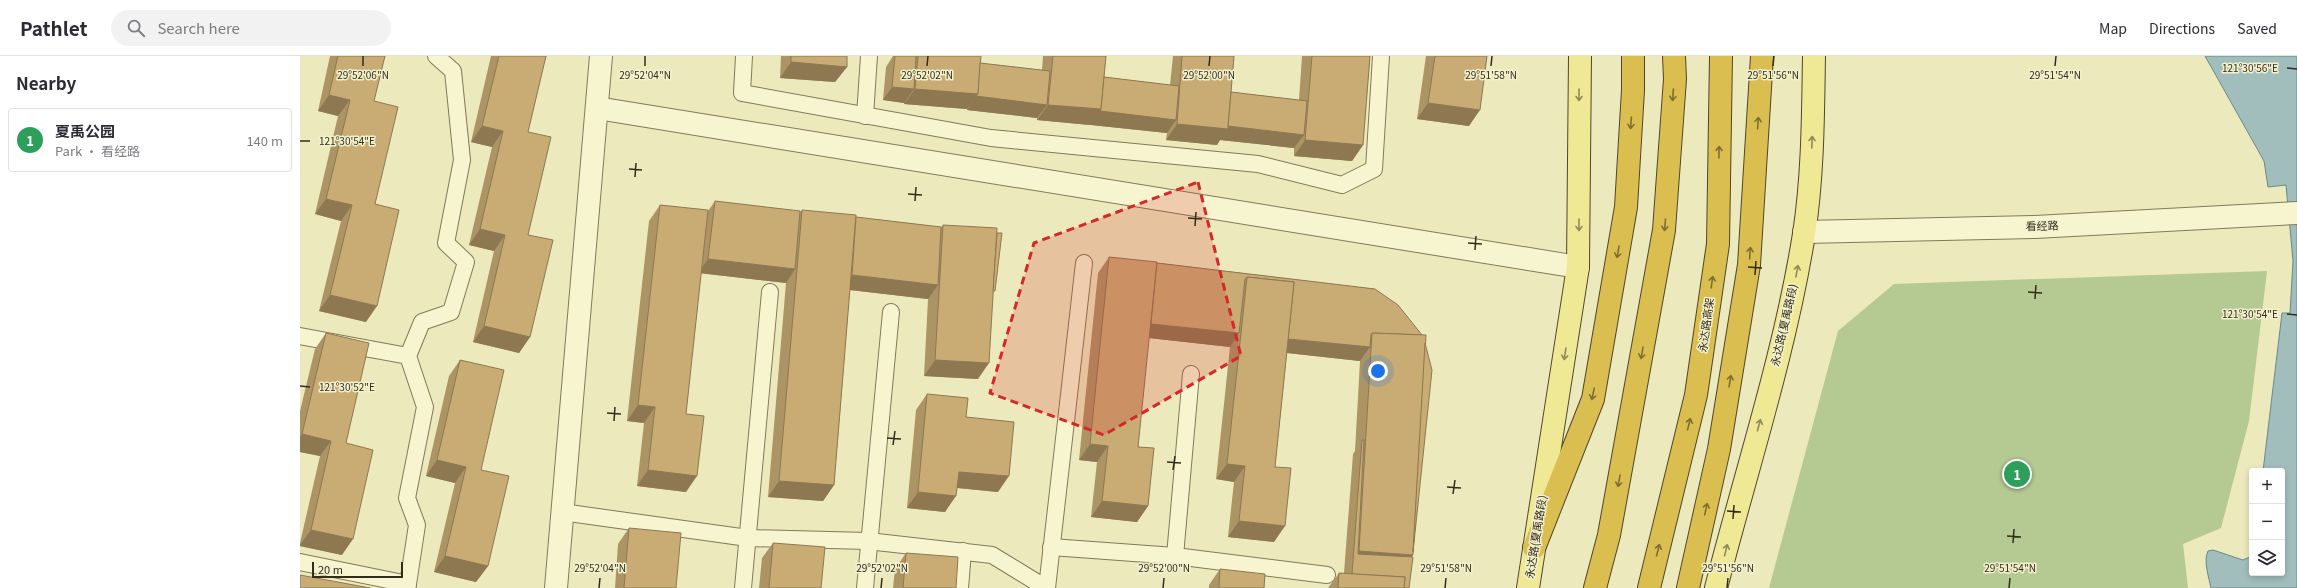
<!DOCTYPE html>
<meta charset="utf-8">
<style>
:root{--surface:#fff;--page:#f2f2f3;--text:#2b2b33;--muted:#7c7c81;--line:#e1e1e2;--accent:#7c3aed}
body{margin:0;font-family:Georgia,"Noto Sans SC",serif;background:var(--page);color:var(--text)}
.controls{position:absolute;right:12px;bottom:12px;display:grid;overflow:hidden;border-radius:4px;box-shadow:0 2px 6px #0003}
.controls button{width:36px;height:36px;display:grid;place-items:center;padding:0;border:0;border-bottom:1px solid var(--line);background:var(--surface);color:var(--text);font:20px sans-serif}
.scale{position:absolute;left:12px;bottom:10px;width:91px;box-sizing:border-box;padding-left:4px;border:2px solid #332c1b;border-top:0;font-size:11px;line-height:14px;white-space:nowrap;color:#332c1b;-webkit-text-stroke:3px #f3f1cd;paint-order:stroke}
.you{position:absolute;left:1078px;top:315px;width:14px;height:14px;margin:-10px;border:3px solid #fff;border-radius:50%;background:#1a73e8;box-shadow:0 0 0 6px #1a73e833}
.badge{display:grid;place-items:center;width:26px;height:26px;border-radius:50%;background:var(--accent);color:#fff;font-size:13px;font-weight:700}
.pin{position:absolute;translate:-50% -50%;border:2px solid #fff;box-shadow:0 1px 4px #0006}
.list{margin:0;padding:0;list-style:none}
h2{display:flex;justify-content:space-between;align-items:center;height:52px;margin:0;padding:0 16px;font-size:17px}
h2 small{font-size:13px;font-weight:400;color:var(--muted)}
.list li{display:grid;grid-template-columns:26px 1fr auto;gap:12px;align-items:center;box-sizing:border-box;height:64px;margin:0 8px 8px;padding:0 8px;border:1px solid var(--line);border-radius:4px}
.list b{display:block;font-size:15px;white-space:nowrap}
.list p{margin:0;font-size:13px;white-space:nowrap;color:var(--muted)}
.list em{font-size:13px;font-style:normal;color:var(--muted)}
.icon{flex:none;width:22px;height:22px;fill:none;stroke:currentColor;stroke-width:2;stroke-linecap:round;stroke-linejoin:round}
.map{position:relative;flex:none;width:1997px;height:532px;overflow:hidden}
header{display:flex;align-items:center;gap:24px;box-sizing:border-box;height:56px;padding:0 20px;background:var(--surface);border-bottom:1px solid var(--line)}
header strong{font-size:19px}
nav{display:flex;gap:22px;margin-inline-start:auto;font-size:14px}
.search{width:280px;height:36px;background:var(--page);display:flex;align-items:center;gap:10px;box-sizing:border-box;padding:0 14px;border-radius:22px;color:var(--muted);font-size:15px}
main{display:flex}
aside{flex:1;background:var(--surface)}
.map>svg:first-child{display:block}
.green{fill:#b5c992}
.water{fill:#a1bdbc;stroke:#698a8a}
.lines{fill:none;stroke-linecap:round;stroke-linejoin:round}
.lane-casing{stroke:#837957;stroke-width:18}
.street-casing{stroke:#837957;stroke-width:24}
.primary-casing{stroke:#50452c;stroke-width:24}
.highway-casing{stroke:#50452c;stroke-width:24}
.lane{stroke:#f7f5d0;stroke-width:16}
.street{stroke:#f7f5d0;stroke-width:22}
.primary{stroke:#efe895;stroke-width:22}
.highway{stroke:#dabe4f;stroke-width:22}
.wall{fill:#ad9464}
.shaded-wall{fill:#8d7851}
.building{fill:#c9ac74;stroke:#8d7851}
.oneway{stroke:#918a58}
.oneway2{stroke:#7e6e32}
.marked{fill:#d62828;fill-opacity:0.2;stroke:#d62828;stroke-width:3;stroke-dasharray:8 5;stroke-linejoin:round}
.ticks{fill:none;stroke:#332c1b;stroke-width:1.5}
.labels{text-anchor:middle;stroke-width:3;stroke-linejoin:round;paint-order:stroke}
.street-label{font-size:11px;fill:#332c1b;stroke:#f3f1cd}
.ticks-label{font-size:10px;text-anchor:middle;fill:#332c1b;stroke:#f3f1cd;stroke-width:3;stroke-linejoin:round;paint-order:stroke}
</style>
<header>
<strong>Pathlet</strong>
<div class="search"><svg class="icon" aria-label="search" viewBox="0 0 24 24"><circle cx="10" cy="10" r="6"/><path d="M15 15l6 6"/></svg>Search here</div>
<nav><a>Map</a><a>Directions</a><a>Saved</a></nav>
</header>
<main>
<aside>
<h2>Nearby<small></small></h2>
<ul class="list">
<li><span class="badge" style="background:#2e9e5b">1</span><div><b>夏禹公园</b><p>Park · 看经路</p></div><em>140 m</em></li>
</ul>
</aside>
<div class="map">
<svg width="1997" height="532" viewBox="0 0 1997 532">
<rect width="100%" height="100%" fill="#ece9bd"/>
<!-- green -->
<path class="green" d="M1967 215 1949 365 1921 472 1883 488 1888 532H1469L1538 275 1594 228Z"/>
<!-- water -->
<path class="water" d="M1905 0H1997V532H1911C1909 522 1903 504 1908 495L1913 494 1943 504 1952 500V517H1982V415H1963L1982 257H1990L1993 205 1986 129 1968 131 1964 105Z"/>
<g class="lines">
<!-- lane casing -->
<g class="lane-casing">
<g id="lane">
<path d="M444 0 442 37 691 82 958 108 1042 129 1074 113 1081 0"/>
<path d="M565 60 569 0"/>
<path d="M0 280 108 300 125 351 107 442 117 469 108 528"/>
<path d="M108 300 122 266 151 256 166 206 146 187 162 104 153 15 136 0"/>
<path d="M262 456 448 482 568 485 692 499 746 532"/>
<path d="M751 491 875 500 1027 519"/>
<path d="M875 500 891 318"/>
<path d="M0 506 108 528 107 532"/>
<path d="M443 532 470 236"/>
<path d="M565 532 591 256"/>
<path d="M660 532 663 495"/>
<path d="M747 532 784 207"/>
</g>
</g>
<!-- street casing -->
<g class="street-casing">
<g id="street">
<path d="M297 52 1278 211"/>
<path d="M1504 176 1735 171 1997 157"/>
<path d="M256 532 301 0"/>
</g>
</g>
<!-- primary casing -->
<g class="primary-casing">
<g id="primary">
<path d="M1228 532 1278 211 1280 0"/>
<path d="M1416 532C1446 415 1485 297 1504 178 1513 119 1513 59 1514 0"/>
</g>
</g>
<!-- highway casing -->
<g class="highway-casing">
<g id="highway">
<path d="M1234 492 1293 343 1326 151 1333 34V0"/>
<path d="M1295 532 1309 479 1364 174 1375 23 1374 0"/>
<path d="M1349 532 1396 339 1418 188 1421 0"/>
<path d="M1388 532 1419 393 1449 209 1462 0"/>
</g>
</g>
<!-- lane -->
<use href="#lane" class="lane"/>
<!-- street -->
<use href="#street" class="street"/>
<!-- primary -->
<use href="#primary" class="primary"/>
<!-- highway -->
<use href="#highway" class="highway"/>
</g>
<!-- wall -->
<g class="wall">
<path d="M30 0H85L74 45 75 148 66 266 19 255 41 165 15 158 38 60 18 55Z"/>
<path d="M191 0H246L228 76V179L230 281 219 297 173 286 194 195 169 189 192 91 171 86Z"/>
<path d="M481 0H547V11L535 26 480 22Z"/>
<path d="M593 0H681L680 7 742 14 743 0H806L804 21 870 29 873 0H934L931 36 999 44 1002 0H1070L1063 89 1052 105 994 100V92L920 84 917 89 866 84 867 77 791 69H790L737 64V62L667 54V53L604 48V47L583 44 586 11Z"/>
<path d="M1126 0H1187L1169 70 1117 63Z"/>
<path d="M415 145 500 156 502 154 556 161 641 171 643 169 693 238 678 323 624 320 628 243 550 234 534 429 523 445 468 441 486 227 401 217 386 358V436L337 430 344 367 327 365 349 165 360 149 408 155Z"/>
<path d="M809 201 1075 233 1113 496V499L1111 501 1109 532H1028L1039 517H1044L1053 398 1055 395 1060 305 987 297 975 411 974 486 928 481 934 426 916 423 930 291 849 282 838 391 848 450 837 466 791 461 797 406 779 404 798 217Z"/>
<path d="M26 277 46 387 42 499 0 490V487L20 400 0 396V355L15 293Z"/>
<path d="M160 304 181 414 188 510 176 526 134 516 155 427 126 420 149 320Z"/>
<path d="M627 338 666 361 698 436 657 432 645 456 607 452 616 354Z"/>
<path d="M329 472 376 532H315L318 488Z"/>
<path d="M473 487 521 532H459L462 502Z"/>
<path d="M606 497 656 532H593L595 513Z"/>
<path d="M920 513 964 532H909V529Z"/>
</g>
<!-- shaded-wall -->
<g class="shaded-wall">
<path d="M491 6 547 11 535 26 480 22Z"/>
<path d="M592 31 614 33 604 47 583 44Z"/>
<path d="M615 33 678 38 667 53 604 48Z"/>
<path d="M29 39 50 44 38 60 18 55Z"/>
<path d="M676 40 747 49 737 62 667 54Z"/>
<path d="M1128 47 1180 54 1169 70 1117 63Z"/>
<path d="M748 49 801 53 876 64 867 77 791 69H790L737 64Z"/>
<path d="M877 68 927 70 1004 79 994 92 920 84 917 89 866 84Z"/>
<path d="M182 70 203 75 192 91 171 86Z"/>
<path d="M1005 84 1063 89 1052 105 994 100Z"/>
<path d="M26 143 52 149 41 165 15 158Z"/>
<path d="M180 173 205 179 194 195 169 189Z"/>
<path d="M408 203 495 213 486 227 398 217Z"/>
<path d="M550 219 638 229 628 243 541 233Z"/>
<path d="M30 239 77 250 66 266 19 255Z"/>
<path d="M850 268 939 277 930 291 840 281Z"/>
<path d="M184 270 230 281 219 297 173 286Z"/>
<path d="M987 283 1070 291 1060 305 978 296Z"/>
<path d="M635 304 689 307 678 323 624 320Z"/>
<path d="M338 349 355 351 344 367 327 365Z"/>
<path d="M2 378 31 385 20 400 0 396V381Z"/>
<path d="M790 388 808 390 797 406 779 404Z"/>
<path d="M137 404 166 411 155 427 126 420Z"/>
<path d="M927 408 945 410 934 426 916 423Z"/>
<path d="M348 414 397 420 386 436 337 430Z"/>
<path d="M659 416 709 420 698 436 648 431Z"/>
<path d="M479 425 534 429 523 445 468 441Z"/>
<path d="M618 436 656 440 645 456 607 452Z"/>
<path d="M802 445 848 450 837 466 791 461Z"/>
<path d="M939 465 985 470 974 486 928 481Z"/>
<path d="M11 474 53 483 42 499 0 490V489Z"/>
<path d="M1059 495 1111 499H1113L1102 515 1053 504Z"/>
<path d="M145 500 188 510 176 526 134 516Z"/>
</g>
<!-- building -->
<g class="building">
<path d="M38 0H85L74 45 98 51 75 148 99 154 77 250 30 239 52 149 26 143 50 44 29 39Z"/>
<path d="M199 0H246L228 76 251 81 228 179 253 184 230 281 184 270 205 179 180 173 203 75 182 70Z"/>
<path d="M491 0H547V11L491 6Z"/>
<path d="M595 0H616L614 33 592 31Z"/>
<path d="M618 0H681L678 38 615 33Z"/>
<path d="M753 0H806L801 53 748 49Z"/>
<path d="M882 0H934L928 73 877 68Z"/>
<path d="M1012 0H1070L1063 89 1005 84Z"/>
<path d="M1135 0H1187L1180 54 1128 47Z"/>
<path d="M680 7 750 15 747 49 676 40 678 38Z"/>
<path d="M804 21 879 30 876 64 800 55 801 53Z"/>
<path d="M931 36 1007 45 1004 79 928 70Z"/>
<path d="M415 145 500 155 495 213 408 203Z"/>
<path d="M360 149 408 154 386 358 404 360 397 420 348 414 355 351 338 349Z"/>
<path d="M502 154 556 159 534 429 479 425Z"/>
<path d="M556 161 641 171 638 229 552 219Z"/>
<path d="M643 169 697 172 689 307 635 304Z"/>
<path d="M697 177H702L695 235H693Z"/>
<path d="M809 201 857 206 838 391 854 392 848 450 802 445 808 390 790 388Z"/>
<path d="M857 207 1075 233 1098 249 1122 279 1072 277 1071 279 1070 291 988 283 994 226 947 221 945 223 939 277 851 268Z"/>
<path d="M947 221 994 226 975 411 991 412 985 470 939 465 945 410 927 408Z"/>
<path d="M26 277 69 287 46 387 73 394 53 483 11 474 31 385 2 378Z"/>
<path d="M1072 277 1126 279 1113 499 1059 495Z"/>
<path d="M1125 287 1132 314 1113 496Z"/>
<path d="M160 304 204 314 181 414 209 420 188 510 145 500 166 411 137 404Z"/>
<path d="M627 338 668 342 666 361 714 366 709 420 659 416 656 440 618 436Z"/>
<path d="M1062 384H1064L1058 498 1113 501 1109 532H1104L1105 521 1052 518Z"/>
<path d="M329 472 381 477 376 532H324Z"/>
<path d="M473 487 525 491 521 532H469Z"/>
<path d="M606 497 658 501 656 532H603Z"/>
<path d="M920 513 965 518 964 532H919Z"/>
<path d="M1039 517 1105 521 1104 532H1038Z"/>
<path d="M0 519 70 532H0Z"/>
</g>
<!-- one-way arrows -->
<defs><path id="oneway-shaft" d="M-6 0H5M1.5-3L5.5 0L1.5 3" fill="none" stroke-width="1.6" stroke-linecap="round" stroke-linejoin="round"/></defs>
<g class="oneway">
<use href="#oneway-shaft" transform="translate(1279 39) rotate(90)"/>
<use href="#oneway-shaft" transform="translate(1512 86) rotate(-88)"/>
<use href="#oneway-shaft" transform="translate(1279 169) rotate(90)"/>
<use href="#oneway-shaft" transform="translate(1497 215) rotate(-79)"/>
<use href="#oneway-shaft" transform="translate(1265 298) rotate(99)"/>
<use href="#oneway-shaft" transform="translate(1459 369) rotate(-75)"/>
<use href="#oneway-shaft" transform="translate(1426 494) rotate(-76)"/>
</g>
<g class="oneway2">
<use href="#oneway-shaft" transform="translate(1373 39) rotate(94)"/>
<use href="#oneway-shaft" transform="translate(1331 67) rotate(94)"/>
<use href="#oneway-shaft" transform="translate(1458 67) rotate(-86)"/>
<use href="#oneway-shaft" transform="translate(1419 96) rotate(-89)"/>
<use href="#oneway-shaft" transform="translate(1365 169) rotate(95)"/>
<use href="#oneway-shaft" transform="translate(1318 196) rotate(100)"/>
<use href="#oneway-shaft" transform="translate(1450 197) rotate(-86)"/>
<use href="#oneway-shaft" transform="translate(1412 226) rotate(-82)"/>
<use href="#oneway-shaft" transform="translate(1342 297) rotate(100)"/>
<use href="#oneway-shaft" transform="translate(1430 325) rotate(-81)"/>
<use href="#oneway-shaft" transform="translate(1293 338) rotate(102)"/>
<use href="#oneway-shaft" transform="translate(1389 368) rotate(-76)"/>
<use href="#oneway-shaft" transform="translate(1319 425) rotate(100)"/>
<use href="#oneway-shaft" transform="translate(1406 453) rotate(-77)"/>
<use href="#oneway-shaft" transform="translate(1358 494) rotate(-76)"/>
</g>
<!-- marked area -->
<path class="marked" d="M898 126 941 300 804 379 690 337 734 187Z"/>
<!-- ticks -->
<path class="ticks" d="M63 10V0M345 10V0M627 10 628 0M909 10 910 0M1191 10 1192 0M1473 10 1474 0M1755 10 1756 0M1987 12 1997 13M0 85H10M329 113 342 114M335 121 336 107M608 138 622 139M615 145 616 131M888 162 902 163M895 170 896 156M1168 187 1182 188M1175 194 1176 180M1448 211 1462 212M1455 219 1456 205M1728 236 1742 237M1735 243 1736 229M1987 258 1997 259M0 330 10 331M307 357 321 358M314 365 315 351M587 382 601 383M593 389 595 375M867 406 881 407M873 414 875 400M1147 431 1161 432M1153 438 1155 424M1427 455 1441 456M1433 463 1434 449M1707 480 1721 481M1713 487 1714 473M299 532 300 522M581 532 582 522M863 532 864 522M1145 532 1146 522M1427 532 1428 522M1709 532 1710 522"/>
<g class="labels">
<!-- street labels -->
<g class="street-label">
<text transform="translate(1742 170) rotate(-2)" y="4">看经路</text>
<text transform="translate(1406 269) rotate(-82)" y="4">永达路高架</text>
<text transform="translate(1484 269) rotate(-77)" y="4">永达路(夏禹路段)</text>
<text transform="translate(1236 481) rotate(-81)" y="4">永达路(夏禹路段)</text>
</g>
</g>
<g class="ticks-label">
<text x="1950" y="16">121°30'56"E</text>
<text x="63" y="23">29°52'06"N</text>
<text x="345" y="23">29°52'04"N</text>
<text x="627" y="23">29°52'02"N</text>
<text x="909" y="23">29°52'00"N</text>
<text x="1191" y="23">29°51'58"N</text>
<text x="1473" y="23">29°51'56"N</text>
<text x="1755" y="23">29°51'54"N</text>
<text x="47" y="89">121°30'54"E</text>
<text x="1950" y="262">121°30'54"E</text>
<text x="47" y="335">121°30'52"E</text>
<text x="300" y="516">29°52'04"N</text>
<text x="582" y="516">29°52'02"N</text>
<text x="864" y="516">29°52'00"N</text>
<text x="1146" y="516">29°51'58"N</text>
<text x="1428" y="516">29°51'56"N</text>
<text x="1710" y="516">29°51'54"N</text>
</g>
</svg>
<div class="controls">
<button>+</button>
<button>−</button>
<button><svg class="icon" aria-label="layers" viewBox="0 0 24 24"><path d="M12 4l9 5-9 5-9-5zM3 14l9 5 9-5"/></svg></button>
</div>
<div class="scale">20 m</div>
<div class="you"></div>
<div class="pin badge" style="left:1717px;top:418px;background:#2e9e5b">1</div>
</div>
</main>
